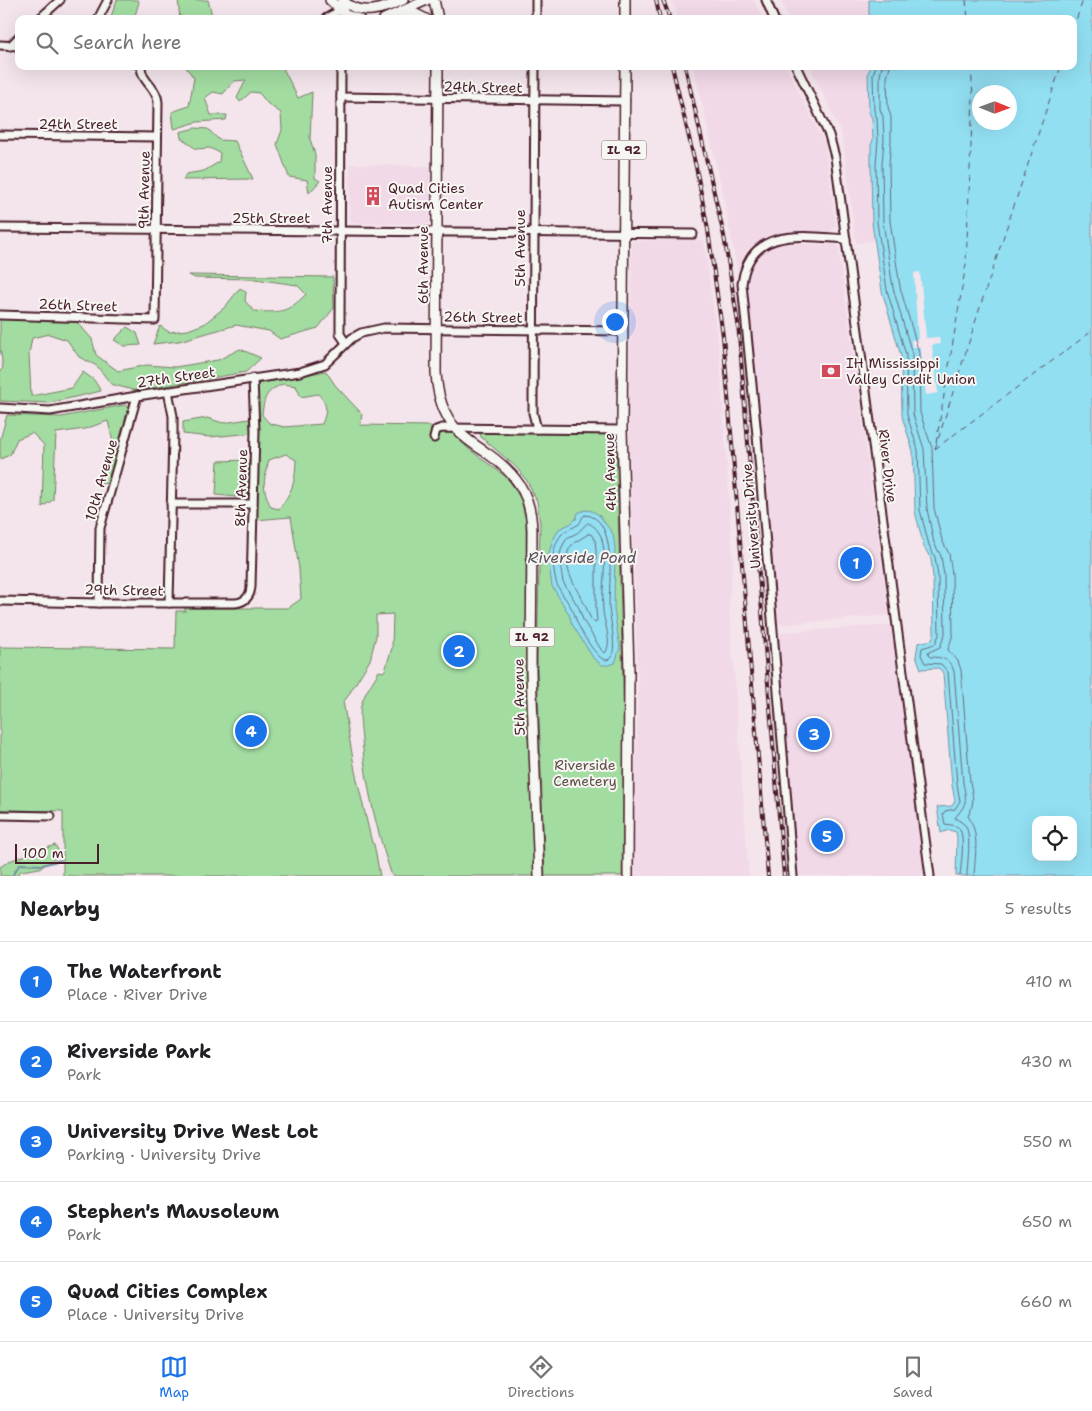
<!DOCTYPE html>
<meta charset="utf-8">
<style>
:root{--surface:#fff;--page:#f6f6f6;--text:#202124;--muted:#757577;--line:#e0e0e0;--accent:#1a73e8}
body{margin:0;font-family:"Shantell Sans",sans-serif;background:var(--page);color:var(--text)}
.controls{position:absolute;right:15px;bottom:15px;display:grid;overflow:hidden;border-radius:10px;box-shadow:0 5px 20px #0002}
.controls button{width:45px;height:45px;display:grid;place-items:center;padding:0;border:0;border-bottom:1px solid var(--line);background:var(--surface);color:var(--text);font:25px sans-serif}
.compass{position:absolute;left:972px;top:85px;width:45px;height:45px;border-radius:50%;background:var(--surface);box-shadow:0 5px 20px #0002;rotate:91deg}
.scale{position:absolute;left:15px;bottom:12px;width:84px;box-sizing:border-box;padding-left:5px;border:2px solid #4a1f2b;border-top:0;font-size:14px;line-height:18px;white-space:nowrap;color:#4a1f2b;-webkit-text-stroke:4px #f6f6f2;paint-order:stroke}
.you{position:absolute;left:614px;top:321px;width:18px;height:18px;margin:-12px;border:4px solid #fff;border-radius:50%;background:#1a73e8;box-shadow:0 0 0 8px #1a73e833}
.badge{display:grid;place-items:center;width:32px;height:32px;border-radius:50%;background:var(--accent);color:#fff;font-size:16px;font-weight:700}
.pin{position:absolute;translate:-50% -50%;border:2px solid #fff;box-shadow:0 1px 5px #0006}
.list{margin:0;padding:0;list-style:none}
h2{display:flex;justify-content:space-between;align-items:center;height:65px;margin:0;padding:0 20px;font-size:21px}
h2 small{font-size:16px;font-weight:400;color:var(--muted)}
.list li{display:grid;grid-template-columns:32px 1fr auto;gap:15px;align-items:center;box-sizing:border-box;height:80px;padding:0 20px;border-top:1px solid var(--line)}
.list b{display:block;font-size:19px;white-space:nowrap}
.list p{margin:0;font-size:16px;white-space:nowrap;color:var(--muted)}
.list em{font-size:16px;font-style:normal;color:var(--muted)}
.icon{flex:none;width:28px;height:28px;fill:none;stroke:currentColor;stroke-width:2;stroke-linecap:round;stroke-linejoin:round}
.map{position:relative;flex:none;width:1092px;height:876px;overflow:hidden}
.search{position:absolute;background:var(--surface);box-shadow:0 5px 20px #0002;left:15px;right:15px;top:15px;height:55px;display:flex;align-items:center;gap:12px;box-sizing:border-box;padding:0 18px;border-radius:10px;color:var(--muted);font-size:19px}
.sheet{height:465px;background:var(--surface)}
nav{display:flex;justify-content:space-around;align-items:center;box-sizing:border-box;height:70px;border-top:1px solid var(--line);background:var(--surface);font-size:14px;color:var(--muted)}
nav a{display:grid;justify-items:center;gap:2px}
nav .on{color:var(--accent)}
.map>svg:first-child{display:block}
.built{fill:#f2d9e8}
.green{fill:#a2dca1;stroke:#767e66;fill-rule:evenodd}
.water{fill:#92dff2;stroke:#7592a2;fill-rule:evenodd}
.pier{fill:#f4e5ec}
.lines{fill:none;stroke-linecap:round;stroke-linejoin:round}
.shore{stroke:#676c7b;stroke-width:1}
.stream{stroke:#7592a2;stroke-width:2}
.ferry{stroke:#5c4f5d;stroke-width:1;stroke-dasharray:6 5;stroke-linecap:butt}
.minor-casing{stroke:#4a1f2b;stroke-width:11}
.major-casing{stroke:#4a1f2b;stroke-width:12}
.minor{stroke:#f6f6f2;stroke-width:7}
.major{stroke:#f6f6f2;stroke-width:9}
.rail-casing{stroke:#4a1f2b;stroke-width:4}
.rail{stroke:#f6f6f2;stroke-width:2;stroke-dasharray:5.5;stroke-linecap:butt}
.labels{text-anchor:middle;stroke-width:4;stroke-linejoin:round;paint-order:stroke}
.shield{fill:#f6f6f2;stroke:#7e6067;stroke-width:1}
.shield-label{font-size:12px;font-weight:bold;fill:#4a1f2b}
.street-label{font-size:14px;fill:#4a1f2b;stroke:#f6f6f2}
.poi-label{font-size:14px;fill:#4a1f2b;stroke:#f6f6f2;text-anchor:start}
.park-label{font-size:14px;fill:#604e48;stroke:#f6f6f2}
.water-label{font-size:15px;font-style:italic;fill:#5c4f5d;stroke:#f6f6f2}
</style>
<div class="map">
<svg width="1092" height="876" viewBox="0 0 1092 876">
<rect width="100%" height="100%" fill="#f4e5ec"/>
<filter id="ink" filterUnits="userSpaceOnUse"><feTurbulence type="fractalNoise" baseFrequency=".02" numOctaves="2"/><feDisplacementMap in="SourceGraphic" scale="10" xChannelSelector="R" yChannelSelector="G"/><feConvolveMatrix kernelMatrix="1 2 1 2 8 2 1 2 1" color-interpolation-filters="sRGB"/></filter>
<g filter="url(#ink)">
<!-- built -->
<g class="built">
<path d="M671 0H754L763 19H679Z"/>
<path d="M781 0H869V15L871 19H789Z"/>
<path d="M693 66H786L825 144 836 226 830 232 795 231 767 236 748 250 738 273 723 194Z"/>
<path d="M810 66H872L868 72 869 113 872 118V223L874 241 856 243 842 135Z"/>
<path d="M350 164 431 166 430 224 349 223Z"/>
<path d="M704 240 720 359 733 560 729 602 749 876H633L638 690 629 427 632 241Z"/>
<path d="M776 243 838 245 889 615 777 625 746 284 749 268 759 253Z"/>
<path d="M889 625 893 628 925 876H798L778 638 780 634 784 632Z"/>
</g>
<!-- green -->
<g class="green">
<path d="M117 0H138L139 2 134 19H110Z"/>
<path d="M178 0H208L213 19H180Z"/>
<path d="M185 66H282L298 98 312 92 310 139 315 154V178L320 181 309 193 307 180 289 177 277 144 282 130 281 113 268 104 259 93 251 92 240 102 237 98 246 80 234 81 223 94 213 92 205 98 211 115H227L226 120 197 122 174 129 172 112 189 106 194 78Z"/>
<path d="M195 128 208 129 219 140 235 141 253 179 183 180 186 174 204 171 219 162 220 153 210 148 196 149 181 138 180 132Z"/>
<path d="M189 275 333 277 334 308 318 328 280 339 269 331 236 325 179 341 153 344 160 326 169 332 188 330 204 324 225 307 240 288 246 292 245 301 254 311C279 313 288 313 306 294L297 285 255 279 195 278Z"/>
<path d="M3 318 76 321 92 339 96 355 118 371 147 365 175 367 218 360 240 349 261 358 246 372 136 391 111 384 97 366 79 357 67 340 49 334 32 338 29 354 31 396 72 388 83 372 94 380 101 391 49 403 0 401V371L3 368 0 347V319Z"/>
<path d="M127 327 137 333 141 345 124 346 114 340Z"/>
<path d="M326 371 335 385 362 414 360 425 431 426 438 433 442 431 452 433 469 449 506 477 512 484 521 500 526 521 527 689 534 876H392C377 832 366 787 362 740 361 729 359 716 361 706 364 693 373 682 379 671L383 672 385 670 392 648 393 614 376 615V636L370 660 346 699 343 701 355 771 372 843 374 844 380 876H63V811L0 810V647L175 649 176 611H186L184 608H288L301 599 299 569 291 517 255 520 257 384ZM283 384 296 386 301 397 318 394C328 404 327 411 322 424L284 427 269 423 262 415C264 397 266 391 283 384ZM286 454 296 460C295 483 293 490 279 509L271 507C262 488 263 481 269 460Z"/>
<path d="M124 405 131 408 107 484 101 483 113 442 108 421 85 429 56 433 53 500 42 507 44 445 32 433 17 439 10 455 0 459V440L7 415 61 417Z"/>
<path d="M207 418 223 423 249 419 253 433 210 437 183 434V422Z"/>
<path d="M482 432 612 434 616 439 624 720 622 876H545L537 665 540 524 537 501 527 481 516 467 481 437 480 434Z"/>
<path d="M249 460 247 498 216 495 218 461Z"/>
<path d="M55 845 61 855 40 868 21 871 16 876H0V867L9 861Z"/>
</g>
<!-- water -->
<g class="water">
<path d="M869 0H1092V876H956L957 838 956 832 949 830 941 833 937 807 952 806 955 801 952 785 943 673 939 668 921 669 916 656 918 643 932 640 934 634 933 577 931 559 924 547 915 511 913 451 902 416 901 356 882 291 872 223 871 164V145L873 140 872 118 869 113 868 72 872 66H1073V19H871L869 15ZM980 92H1010V122H980ZM1036 820H1073V857H1036Z"/>
<path d="M585 510 592 511 599 515 613 534 615 548 614 610 620 648 615 663 609 665H602L594 659 572 624 569 614 552 586 548 557 552 542 559 529 570 524 576 519 578 513Z"/>
</g>
<!-- pier -->
<path class="pier" d="M920 272 926 338 939 337 940 344 932 345 938 393 926 395 920 347H912L911 340 918 339 914 273Z"/>
<g class="lines">
<!-- shore -->
<g class="shore">
<path d="M876 66 873 74 874 111 877 118 878 140 876 164 877 222 887 290 906 355 907 415 918 450 920 510 929 545 935 557 938 576 939 635 935 644 922 648 921 655 925 663 941 664 948 672 957 784 960 801 955 809 945 811 943 814 945 824C950 825 958 825 960 830 965 838 961 866 960 876"/>
<path d="M882 66 880 76V109L883 117 884 140 882 164 883 222 893 288 912 354 913 414 924 449 927 509 934 543 941 556 944 575 945 634 940 647 929 652 928 655 930 657C942 657 950 659 954 671L963 783C967 802 967 803 955 818 958 820 962 822 965 825 972 834 967 864 967 876"/>
<path d="M890 66 887 78 888 107 891 117V140L889 164 890 221 900 287 919 353 920 413 932 448 934 508 942 540 949 554 952 574 953 634 948 650 958 661 961 670 970 782C973 797 975 802 968 816 980 834 975 855 974 876"/>
<path d="M585 515C618 516 609 585 609 607 609 616 621 660 606 660 597 660 580 630 577 622 575 618 575 614 573 611 569 602 561 594 557 585 555 578 553 566 553 558 553 551 557 539 562 534 566 529 574 528 579 524 582 520 581 518 585 515Z"/>
<path d="M588 523C594 525 601 533 602 540 608 562 601 588 603 611 604 623 613 643 605 653L602 651 583 620 579 608 563 582 559 558 562 547 567 538 577 533Z"/>
<path d="M588 534H591L595 540 596 549V610L597 620 595 623C588 618 588 609 584 603 576 588 558 561 572 545 575 541 583 538 588 534Z"/>
</g>
<!-- stream -->
<path class="stream" d="M12 876 20 864 42 865 61 860"/>
<!-- ferry -->
<g class="ferry">
<path d="M966 0 968 19"/>
<path d="M1073 29 1083 0"/>
<path d="M936 443 966 264 973 97 971 66"/>
<path d="M935 449 982 301 1061 66"/>
<path d="M935 449 1092 331"/>
</g>
<!-- minor casing -->
<g class="minor-casing">
<g id="minor">
<path d="M766 0 774 19"/>
<path d="M39 19 60 0"/>
<path d="M98 19 108 0"/>
<path d="M325 19 344 8"/>
<path d="M536 19V0"/>
<path d="M0 45 19 46"/>
<path d="M10 46 19 37"/>
<path d="M341 66 340 329V334L346 343"/>
<path d="M535 66 533 398V413L537 429"/>
<path d="M796 66 829 135 835 157 930 876"/>
<path d="M341 97 625 101"/>
<path d="M0 135 157 137"/>
<path d="M0 228 693 234"/>
<path d="M0 315 155 320 158 102C157 87 141 82 141 66"/>
<path d="M168 391 173 416V434L169 603"/>
<path d="M0 408 50 411 137 396 300 372 325 364 352 338 361 333 384 328 623 331"/>
<path d="M434 438 436 430 442 428 622 430"/>
<path d="M171 504H252"/>
<path d="M0 601 99 603H235C245 602 250 597 251 587L255 431 253 378"/>
<path d="M99 603 100 528 137 396"/>
<path d="M0 815 51 816"/>
<path d="M793 876 757 435 742 284C749 226 803 236 846 239"/>
</g>
</g>
<!-- major casing -->
<g class="major-casing">
<g id="major">
<path d="M330 0 346 15 359 19"/>
<path d="M342 0C361 17 382 10 403 0"/>
<path d="M434 0 438 19"/>
<path d="M402 15 414 13 426 19"/>
<path d="M384 19 427 0"/>
<path d="M625 19V0"/>
<path d="M438 66 436 372C437 393 442 413 456 429 465 439 476 446 487 453 516 474 531 493 532 530L531 672 539 876"/>
<path d="M625 66 622 430 629 672 628 876"/>
</g>
</g>
<!-- minor -->
<use href="#minor" class="minor"/>
<!-- major -->
<use href="#major" class="major"/>
<!-- rail casing -->
<g class="rail-casing">
<g id="rail">
<path d="M656 0 660 19"/>
<path d="M663 0 670 19"/>
<path d="M672 66 696 167 708 230 723 336 768 876"/>
<path d="M685 66 724 236 738 323 784 876"/>
</g>
</g>
<!-- rail -->
<use href="#rail" class="rail"/>
</g>
</g>
<!-- icons -->
<defs>
<g id="building-bare" transform="scale(1.5)"><path d="M-4-6H4V6H1V3H-1V6H-4ZM-2.5-4.3h1.7v1.8h-1.7ZM.8-4.3h1.7v1.8H.8ZM-2.5-1h1.7V.8h-1.7ZM.8-1h1.7V.8H.8Z" fill="#d1495b" stroke="#f6f6f2" stroke-width="2.5" paint-order="stroke"/></g>
<g id="bank-bare" transform="scale(1.5)"><path d="M-6-4H6V4H-6ZM0-2.3a2.3 2.3 0 1 0 0 4.6a2.3 2.3 0 1 0 0-4.6Z" fill="#d1495b" stroke="#f6f6f2" stroke-width="2.5" paint-order="stroke"/></g>
</defs>
<g fill-rule="evenodd">
<use href="#building-bare" x="373" y="196"/>
<use href="#bank-bare" x="831" y="371"/>
</g>
<g class="labels">
<!-- shield labels -->
<g class="shield">
<rect x="601.5" y="140.5" width="45" height="19" rx="4"/>
<rect x="509.5" y="627.5" width="45" height="19" rx="4"/>
</g>
<g class="shield-label">
<text x="624" y="154">IL 92</text>
<text x="532" y="641">IL 92</text>
</g>
<!-- street labels -->
<g class="street-label">
<text transform="translate(483 87) rotate(1)" y="5">24th Street</text>
<text x="78" y="129">24th Street</text>
<text transform="translate(144 190) rotate(-89)" y="5">9th Avenue</text>
<text transform="translate(327 205) rotate(-90)" y="5">7th Avenue</text>
<text x="271" y="223">25th Street</text>
<text transform="translate(520 248) rotate(-90)" y="5">5th Avenue</text>
<text transform="translate(423 265) rotate(-90)" y="5">6th Avenue</text>
<text transform="translate(78 305) rotate(2)" y="5">26th Street</text>
<text transform="translate(483 317) rotate(1)" y="5">26th Street</text>
<text transform="translate(176 377) rotate(-8)" y="5">27th Street</text>
<text transform="translate(888 466) rotate(83)" y="5">River Drive</text>
<text transform="translate(610 472) rotate(-92)" y="5">4th Avenue</text>
<text transform="translate(101 480) rotate(-74)" y="5">10th Avenue</text>
<text transform="translate(241 488) rotate(-88)" y="5">8th Avenue</text>
<text transform="translate(751 516) rotate(-95)" y="5">University Drive</text>
<text transform="translate(124 590) rotate(1)" y="5">29th Street</text>
<text transform="translate(519 697) rotate(-91)" y="5">5th Avenue</text>
</g>
<!-- poi labels -->
<g class="poi-label">
<text x="388" y="193">Quad Cities<tspan x="388" dy="16">Autism Center</tspan></text>
<text x="846" y="368">IH Mississippi<tspan x="846" dy="16">Valley Credit Union</tspan></text>
</g>
<!-- park labels -->
<g class="park-label">
<text x="585" y="770">Riverside<tspan x="585" dy="16">Cemetery</tspan></text>
</g>
<!-- water labels -->
<g class="water-label">
<text x="582" y="563">Riverside Pond</text>
</g>
</g>
</svg>
<div class="controls">
<button><svg class="icon" aria-label="locate" viewBox="0 0 24 24"><circle cx="12" cy="12" r="6"/><path d="M12 2v4M12 18v4M2 12h4M18 12h4"/></svg></button>
</div>
<svg class="compass" viewBox="-18 -18 36 36"><path d="M0-13l5 13h-10z" fill="#e53935"/><path d="M0 13l5-13h-10z" fill="#757577"/></svg>
<div class="scale">100 m</div>
<div class="you"></div>
<div class="pin badge" style="left:856px;top:563px">1</div>
<div class="pin badge" style="left:459px;top:651px">2</div>
<div class="pin badge" style="left:814px;top:734px">3</div>
<div class="pin badge" style="left:251px;top:731px">4</div>
<div class="pin badge" style="left:827px;top:836px">5</div>
<div class="search"><svg class="icon" aria-label="search" viewBox="0 0 24 24"><circle cx="10" cy="10" r="6"/><path d="M15 15l6 6"/></svg>Search here</div>
</div>
<section class="sheet">
<h2>Nearby<small>5 results</small></h2>
<ul class="list">
<li><span class="badge">1</span><div><b>The Waterfront</b><p>Place · River Drive</p></div><em>410 m</em></li>
<li><span class="badge">2</span><div><b>Riverside Park</b><p>Park</p></div><em>430 m</em></li>
<li><span class="badge">3</span><div><b>University Drive West Lot</b><p>Parking · University Drive</p></div><em>550 m</em></li>
<li><span class="badge">4</span><div><b>Stephen's Mausoleum</b><p>Park</p></div><em>650 m</em></li>
<li><span class="badge">5</span><div><b>Quad Cities Complex</b><p>Place · University Drive</p></div><em>660 m</em></li>
</ul>
</section>
<nav>
<a class="on"><svg class="icon" aria-label="map" viewBox="0 0 24 24"><path d="M3 6l6-2 6 2 6-2v14l-6 2-6-2-6 2zM9 4v14M15 6v14"/></svg>Map</a>
<a><svg class="icon" aria-label="directions" viewBox="0 0 24 24"><path d="M12 3l9 9-9 9-9-9zM9 14v-3h6M13 9l2 2-2 2"/></svg>Directions</a>
<a><svg class="icon" aria-label="saved" viewBox="0 0 24 24"><path d="M7 4h10v16l-5-4-5 4z"/></svg>Saved</a>
</nav>
